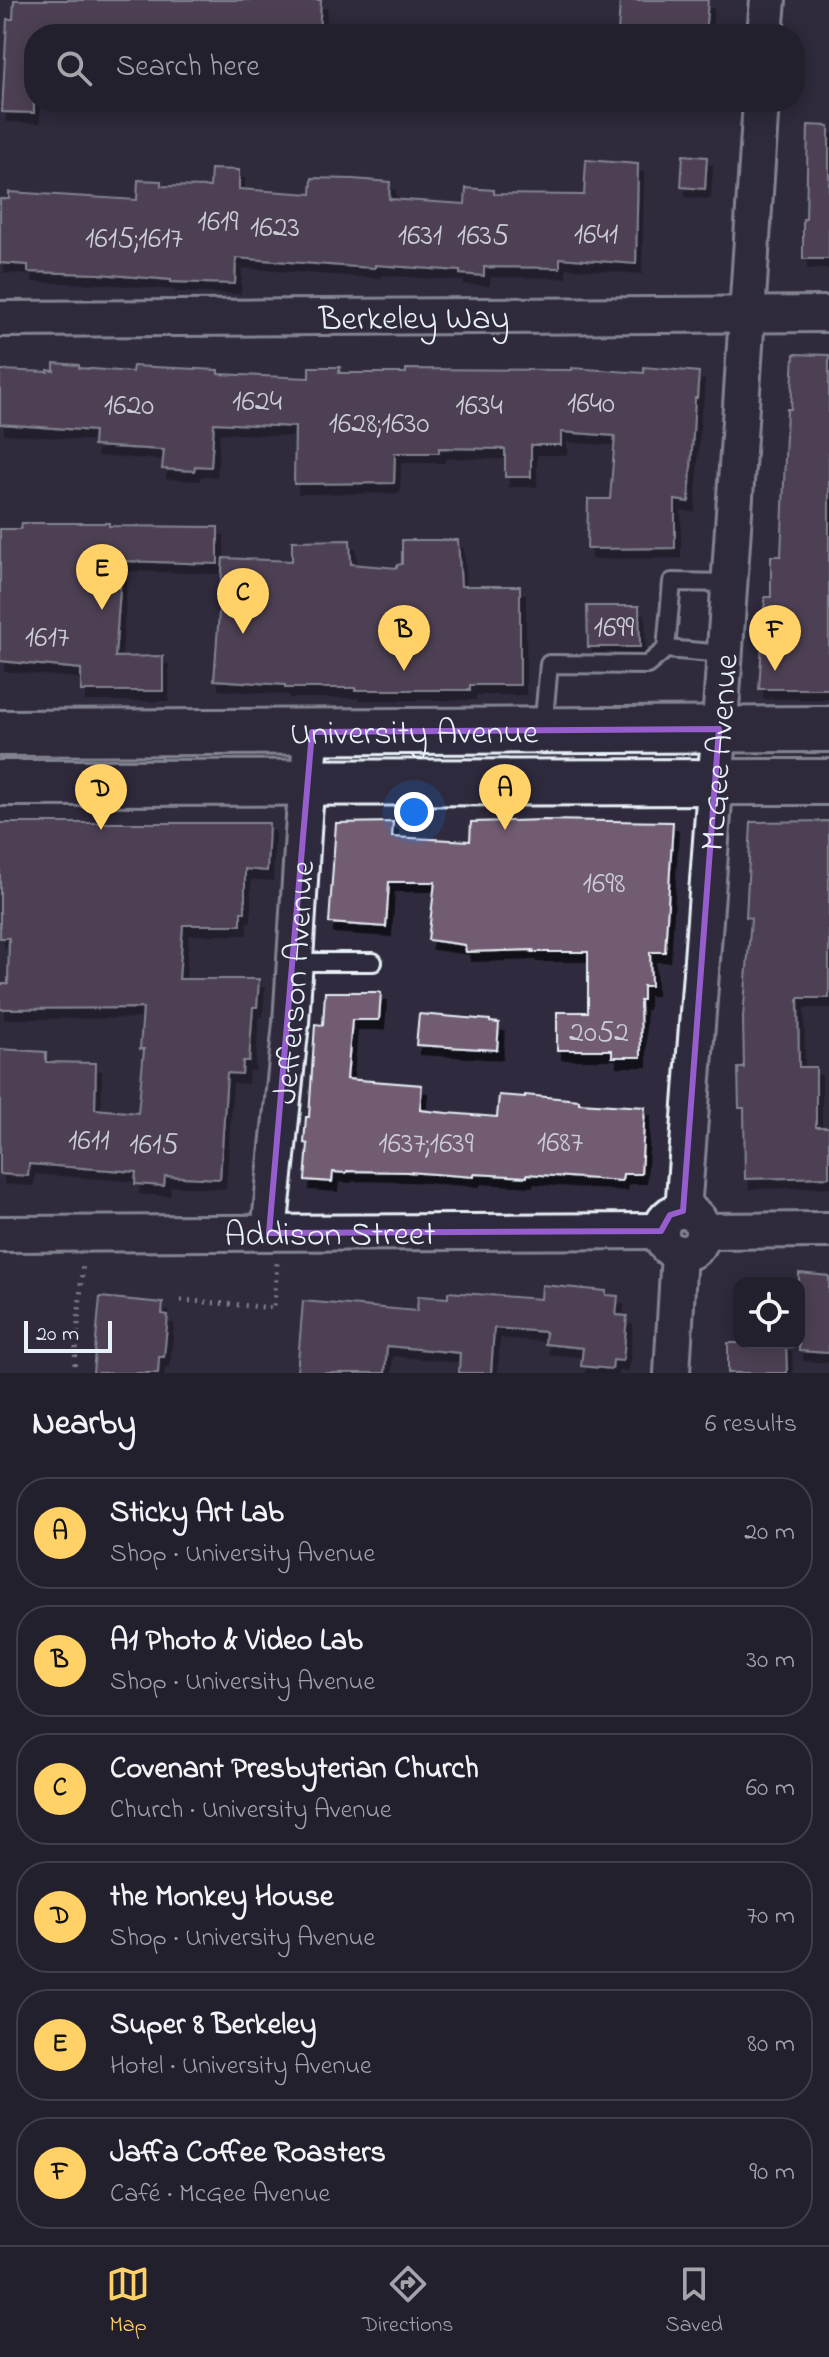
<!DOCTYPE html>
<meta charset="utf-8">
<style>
:root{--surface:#23202e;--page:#2b2836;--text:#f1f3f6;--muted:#a3a3aa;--line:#403e4a;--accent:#ffd166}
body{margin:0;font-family:"Indie Flower",sans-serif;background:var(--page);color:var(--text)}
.controls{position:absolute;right:24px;bottom:24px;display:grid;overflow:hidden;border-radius:16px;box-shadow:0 4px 20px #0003}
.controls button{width:72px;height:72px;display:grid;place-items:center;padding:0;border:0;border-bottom:2px solid var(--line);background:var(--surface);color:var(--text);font:40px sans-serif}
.scale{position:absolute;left:24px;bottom:20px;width:88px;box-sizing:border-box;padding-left:8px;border:4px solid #e8f1f8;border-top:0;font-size:22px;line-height:28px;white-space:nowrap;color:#e8f1f8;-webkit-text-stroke:6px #2f2a3d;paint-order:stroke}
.you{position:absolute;left:414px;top:812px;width:28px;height:28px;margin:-20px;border:6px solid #fff;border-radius:50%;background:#1a73e8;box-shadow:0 0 0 12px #1a73e833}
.badge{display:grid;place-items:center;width:52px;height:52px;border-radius:50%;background:var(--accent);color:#111;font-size:26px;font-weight:700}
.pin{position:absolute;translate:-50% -66px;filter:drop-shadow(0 2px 4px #0008)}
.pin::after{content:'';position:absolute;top:42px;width:28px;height:24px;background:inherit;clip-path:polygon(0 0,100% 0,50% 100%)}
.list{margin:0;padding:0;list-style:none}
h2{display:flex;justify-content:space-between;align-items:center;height:104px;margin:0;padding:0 32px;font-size:34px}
h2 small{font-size:26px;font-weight:400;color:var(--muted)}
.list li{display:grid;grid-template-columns:52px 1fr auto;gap:24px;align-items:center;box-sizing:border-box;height:112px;margin:0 16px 16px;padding:0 16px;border:2px solid var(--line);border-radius:32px}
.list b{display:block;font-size:30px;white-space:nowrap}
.list p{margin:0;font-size:26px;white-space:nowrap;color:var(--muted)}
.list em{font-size:26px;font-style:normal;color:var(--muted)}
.icon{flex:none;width:44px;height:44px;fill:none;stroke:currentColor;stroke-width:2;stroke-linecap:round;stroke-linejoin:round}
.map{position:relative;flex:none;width:829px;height:1373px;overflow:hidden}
.search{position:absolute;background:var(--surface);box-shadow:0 4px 20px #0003;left:24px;right:24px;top:24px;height:88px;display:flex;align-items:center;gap:20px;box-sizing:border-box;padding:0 28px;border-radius:32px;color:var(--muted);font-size:30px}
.sheet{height:872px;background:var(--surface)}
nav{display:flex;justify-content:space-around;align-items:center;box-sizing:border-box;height:112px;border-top:2px solid var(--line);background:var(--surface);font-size:22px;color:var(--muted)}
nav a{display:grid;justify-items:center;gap:4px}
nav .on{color:var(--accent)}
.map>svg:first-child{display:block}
.building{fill:#725c72;stroke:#e8f1f8;stroke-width:2;filter:url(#shadow)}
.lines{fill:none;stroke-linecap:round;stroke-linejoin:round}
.lane-casing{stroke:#e8f1f8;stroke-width:22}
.street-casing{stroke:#e8f1f8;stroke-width:40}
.secondary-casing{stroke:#e8f1f8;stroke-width:50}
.path{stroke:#e8f1f8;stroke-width:5;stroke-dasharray:2 6;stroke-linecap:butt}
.lane{stroke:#2f2a3d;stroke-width:16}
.street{stroke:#2f2a3d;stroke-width:34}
.secondary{stroke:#2f2a3d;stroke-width:44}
.marked{fill:none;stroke:#965dcd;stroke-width:6;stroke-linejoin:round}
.labels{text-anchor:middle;stroke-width:6;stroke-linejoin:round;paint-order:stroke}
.number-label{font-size:30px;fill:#caccd6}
.street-label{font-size:34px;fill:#e8f1f8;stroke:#2f2a3d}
</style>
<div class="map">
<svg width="829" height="1373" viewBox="0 0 829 1373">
<defs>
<filter id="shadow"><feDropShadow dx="5" dy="9" stdDeviation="0" flood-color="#0009"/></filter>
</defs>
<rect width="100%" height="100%" fill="#2f2a3d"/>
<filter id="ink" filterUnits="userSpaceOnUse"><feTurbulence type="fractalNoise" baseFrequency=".0125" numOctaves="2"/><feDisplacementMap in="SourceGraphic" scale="16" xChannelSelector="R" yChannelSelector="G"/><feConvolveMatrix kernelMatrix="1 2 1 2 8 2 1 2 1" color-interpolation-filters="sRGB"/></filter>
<g filter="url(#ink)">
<!-- building -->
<g class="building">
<path d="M14 0H321L319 34H34V113L2 112 7 19H13Z"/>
<path d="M620 0H708L705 34H618Z"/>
<path d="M808 125 829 126V259H803V219H806Z"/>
<path d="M683 155 707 157 705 189 681 187Z"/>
<path d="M586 160 638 164 636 264 560 258V268L484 267V276L460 274V271L375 265V268L342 266 236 258 235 284 171 282V280L99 274 28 272V265L0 263V199H9V192L137 200 138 180 161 181V186L210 187 211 169 239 170V189L311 194 312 178 353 179 390 182 389 199 465 204 466 188 494 190V194L584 195Z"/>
<path d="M794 354 829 355V689H759L765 597H771V556H781L787 409H791Z"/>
<path d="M54 363 79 365V368L132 372 133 366 218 370V374L309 378V367H340L339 373H406V369L572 370V368L644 373V367L699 372 697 398H695L689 502 675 500V548L587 549 588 499H610L615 436 561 432V445H531V477H505V449L439 448V453H395L394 483 294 484 295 427 214 423 211 467 195 466 194 471 162 469 164 450 93 446 94 431 0 424V370L48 372V370L54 371Z"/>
<path d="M22 523H109V526L218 527V564L122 561 115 657 163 656V691H81V669L0 661V529H21Z"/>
<path d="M350 540 351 564 397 568V565L402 564V540H458L461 586H520V685H470V690H355V688H285V685L214 680 223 558 292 561V541Z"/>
<path d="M587 606H639L640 647H588Z"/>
<path d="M544 820 673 822 665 952H650L651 986H643V1000H640L641 1057H612V1050H557V1012H588V952H532L533 950 466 952 465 945 428 940 435 882H389L386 927 329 923 336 823 393 822 392 837 470 841 471 822Z"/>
<path d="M829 821V998H798L799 1067H816V1127H829V1177L745 1179 744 1108H739L738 1068H744L743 1018 751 918 746 917 751 822Z"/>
<path d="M0 823H269L267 871 245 869V912H241V925H183L179 979H259L257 1007H253L249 1061H243L242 1074 227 1073 220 1179 165 1176 164 1186 135 1184 136 1172 29 1164 28 1176 0 1174V1049L46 1052V1062L96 1063 95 1109 138 1113 144 1049H140L143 1008 0 1009V984H8L9 938H0Z"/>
<path d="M325 992H381L379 1020H352L347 1079 422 1085 420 1110 447 1113 497 1117 499 1095 525 1097V1095L579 1100V1103L645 1107 641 1174H623L622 1181 527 1174V1177L474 1174V1177L407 1172 347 1171 346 1173 333 1172 332 1182 305 1180 308 1144 304 1143 306 1117H309L315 1024 323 1025Z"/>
<path d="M419 1014 490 1020V1022L499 1023 497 1050 416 1045Z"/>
<path d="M799 1273 829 1276V1353L799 1351Z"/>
<path d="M542 1285 606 1291V1295L618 1296 616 1315 627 1316 623 1361 613 1360 612 1369 581 1366 583 1348 545 1344 546 1332 494 1328 491 1373H459L460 1353 387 1346 385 1373H297L303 1301 417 1311 418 1296 448 1298V1292L541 1299Z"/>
<path d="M100 1297 163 1303 162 1314 168 1315 164 1357H159L158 1373H93Z"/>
<path d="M728 1343H786L787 1373H728Z"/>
</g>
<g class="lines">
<!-- lane casing -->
<g class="lane-casing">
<g id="lane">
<path d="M666 649 724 654"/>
<path d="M543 729 549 664 647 665 666 649 672 582 729 583"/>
<path d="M296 962H373"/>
</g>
</g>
<!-- street casing -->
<g class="street-casing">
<g id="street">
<path d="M765 34 768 0"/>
<path id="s1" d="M0 319 829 314"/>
<path id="s2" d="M683 1211 722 695 761 102"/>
<circle cx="682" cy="1232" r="21"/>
<path d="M703 1231 829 1230"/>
<path id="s3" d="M269 1233 291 1023 304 817 312 732"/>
<path id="s4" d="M0 1234 661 1231"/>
<path d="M672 1373 679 1253"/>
</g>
</g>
<!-- secondary casing -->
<g class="secondary-casing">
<g id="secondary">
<path id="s5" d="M0 733 829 729"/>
<path d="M0 783 829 782"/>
</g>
</g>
<!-- path -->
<g class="path">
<path d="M181 1300 274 1308 277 1262"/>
<path d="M74 1373 83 1262"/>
</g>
<!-- lane -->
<use href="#lane" class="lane"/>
<!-- street -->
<use href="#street" class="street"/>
<!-- secondary -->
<use href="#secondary" class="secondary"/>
</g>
</g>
<!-- marked area -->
<path d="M0 0H829V1373H0ZM719 729 683 1211 670 1215 661 1231 269 1233 312 732Z" fill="#2f2a3d" fill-opacity=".55" fill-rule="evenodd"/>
<path class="marked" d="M719 729 683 1211 670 1215 661 1231 269 1233 312 732Z"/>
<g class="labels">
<!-- number labels -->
<g class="number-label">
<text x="218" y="230">1619</text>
<text x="275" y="236">1623</text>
<text x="596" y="243">1641</text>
<text x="420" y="244">1631</text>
<text x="483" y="244">1635</text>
<text x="134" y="247">1615;1617</text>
<text x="257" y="410">1624</text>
<text x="591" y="412">1640</text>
<text x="129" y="414">1620</text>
<text x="479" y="414">1634</text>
<text x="379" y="432">1628;1630</text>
<text x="614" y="636">1699</text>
<text x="47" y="646">1617</text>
<text x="604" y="892">1698</text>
<text x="599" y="1041">2052</text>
<text x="89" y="1149">1611</text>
<text x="560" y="1151">1687</text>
<text x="426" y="1152">1637;1639</text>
<text x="154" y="1153">1615</text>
</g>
<!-- street labels -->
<g class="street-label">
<text dy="12" stroke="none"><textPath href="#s1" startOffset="414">Berkeley Way</textPath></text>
<text dy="12" stroke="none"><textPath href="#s5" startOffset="414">University Avenue</textPath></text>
<text dy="12" stroke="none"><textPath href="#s2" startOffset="460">McGee Avenue</textPath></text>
<text dy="12" stroke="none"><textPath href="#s3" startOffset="252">Jefferson Avenue</textPath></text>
<text dy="12" stroke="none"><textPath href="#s4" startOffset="330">Addison Street</textPath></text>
</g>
</g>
</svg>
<div class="controls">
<button><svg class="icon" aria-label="locate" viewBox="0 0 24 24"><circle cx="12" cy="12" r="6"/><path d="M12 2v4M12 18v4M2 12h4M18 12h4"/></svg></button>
</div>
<div class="scale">20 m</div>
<div class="you"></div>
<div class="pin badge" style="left:505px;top:830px">A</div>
<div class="pin badge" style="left:404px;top:671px">B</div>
<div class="pin badge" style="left:243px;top:634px">C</div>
<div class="pin badge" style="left:101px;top:830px">D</div>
<div class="pin badge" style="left:102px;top:610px">E</div>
<div class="pin badge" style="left:775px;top:671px">F</div>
<div class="search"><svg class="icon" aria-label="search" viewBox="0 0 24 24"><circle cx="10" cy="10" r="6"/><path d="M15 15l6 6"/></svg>Search here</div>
</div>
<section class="sheet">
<h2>Nearby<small>6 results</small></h2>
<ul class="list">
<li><span class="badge">A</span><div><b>Sticky Art Lab</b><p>Shop · University Avenue</p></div><em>20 m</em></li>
<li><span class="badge">B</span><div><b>A1 Photo &amp; Video Lab</b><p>Shop · University Avenue</p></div><em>30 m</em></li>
<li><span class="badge">C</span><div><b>Covenant Presbyterian Church</b><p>Church · University Avenue</p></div><em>60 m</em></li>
<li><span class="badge">D</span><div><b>the Monkey House</b><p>Shop · University Avenue</p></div><em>70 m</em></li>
<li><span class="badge">E</span><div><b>Super 8 Berkeley</b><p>Hotel · University Avenue</p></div><em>80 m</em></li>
<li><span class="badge">F</span><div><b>Jaffa Coffee Roasters</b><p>Café · McGee Avenue</p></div><em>90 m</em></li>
</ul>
</section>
<nav>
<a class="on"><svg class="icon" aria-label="map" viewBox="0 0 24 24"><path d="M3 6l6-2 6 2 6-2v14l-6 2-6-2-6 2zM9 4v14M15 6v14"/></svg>Map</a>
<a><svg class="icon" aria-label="directions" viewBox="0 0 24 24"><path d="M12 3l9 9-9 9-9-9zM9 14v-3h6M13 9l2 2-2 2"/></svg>Directions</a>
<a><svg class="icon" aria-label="saved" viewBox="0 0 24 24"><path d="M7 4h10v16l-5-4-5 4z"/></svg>Saved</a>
</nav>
